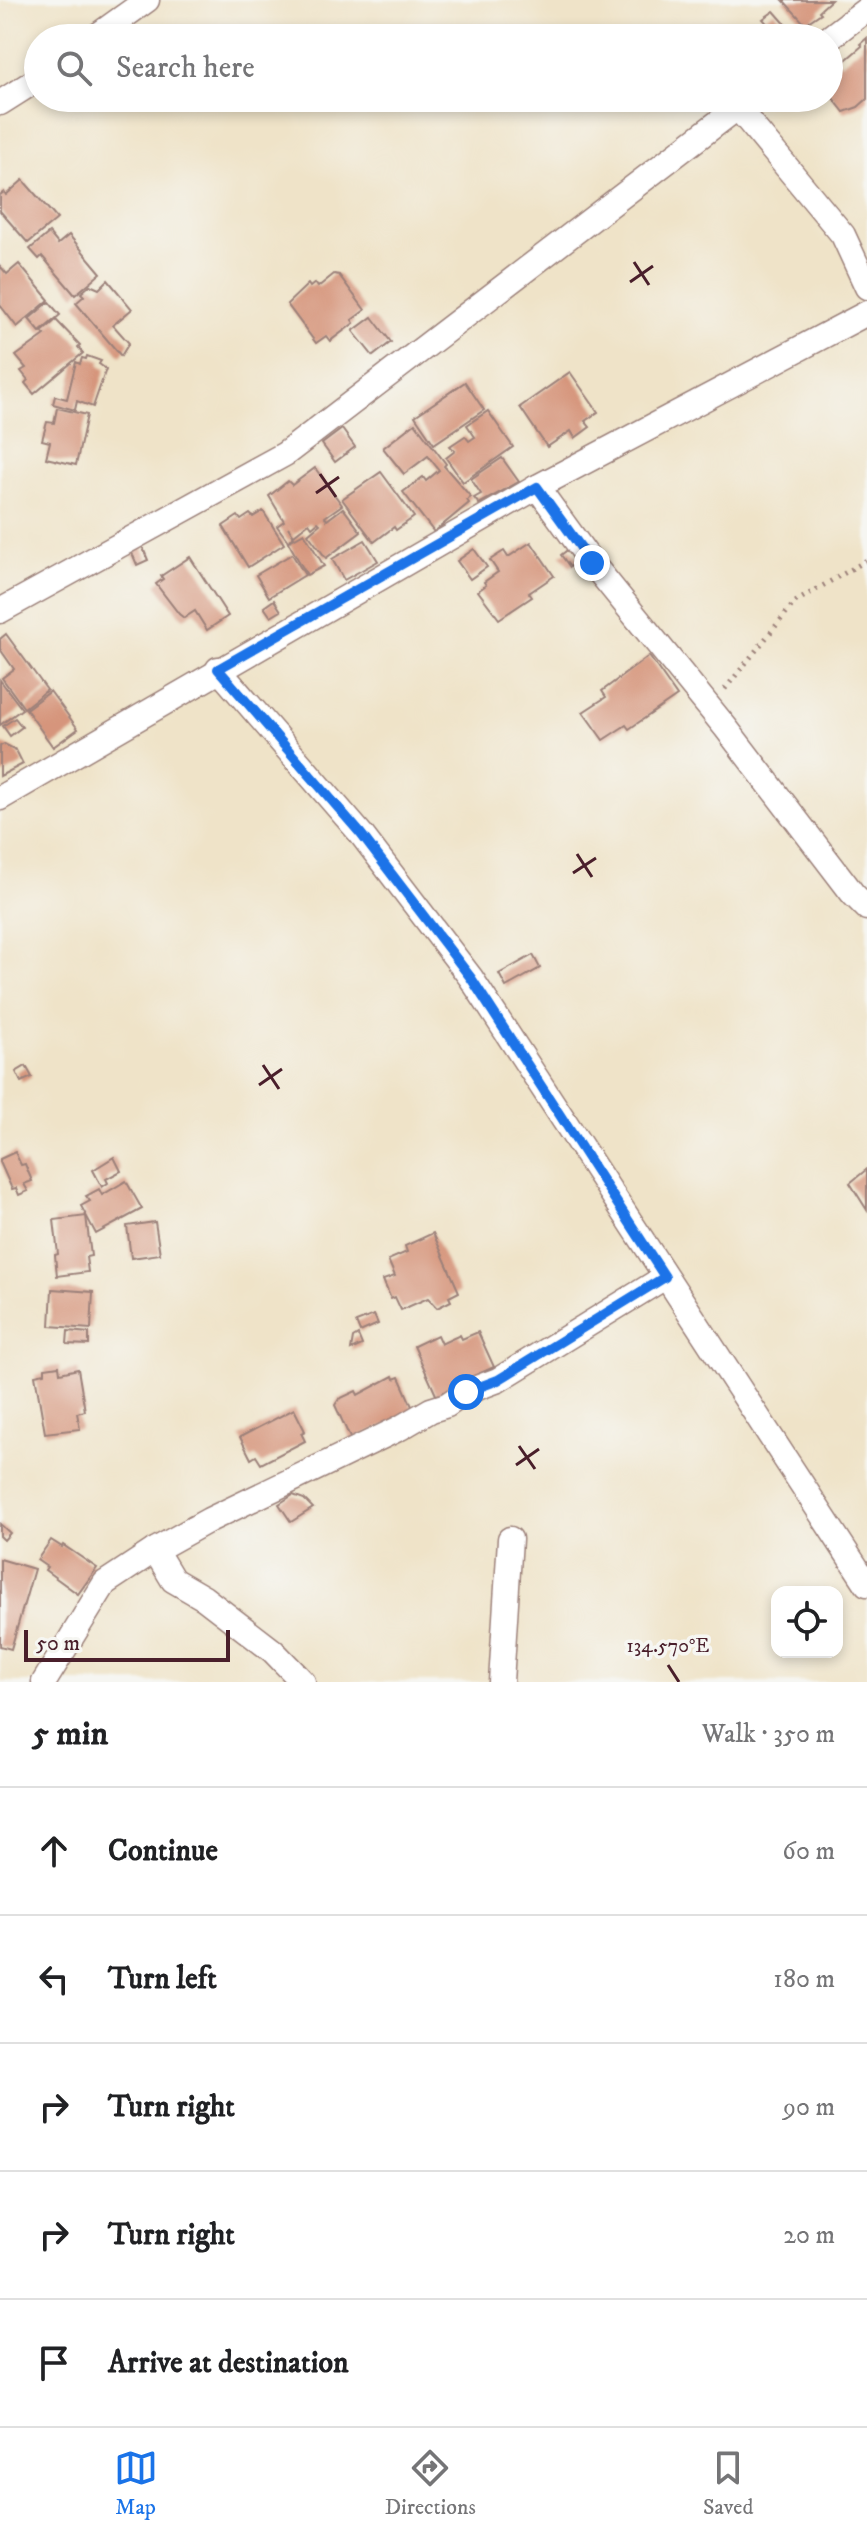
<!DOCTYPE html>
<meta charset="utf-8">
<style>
:root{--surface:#fff;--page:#f2f2f2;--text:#202124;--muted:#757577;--line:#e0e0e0;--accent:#1a73e8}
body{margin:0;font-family:"IM FELL DW Pica",serif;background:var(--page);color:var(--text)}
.controls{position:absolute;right:24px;bottom:24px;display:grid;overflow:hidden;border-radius:16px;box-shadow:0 4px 12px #0003}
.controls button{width:72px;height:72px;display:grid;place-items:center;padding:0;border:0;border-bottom:2px solid var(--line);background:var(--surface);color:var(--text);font:40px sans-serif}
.scale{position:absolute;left:24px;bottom:20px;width:206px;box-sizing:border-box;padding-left:8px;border:4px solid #4a1f2b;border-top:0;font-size:22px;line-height:28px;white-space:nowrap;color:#4a1f2b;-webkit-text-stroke:6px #f6f6f2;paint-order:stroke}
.stop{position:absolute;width:24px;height:24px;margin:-18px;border:6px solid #1a73e8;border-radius:50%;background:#fff}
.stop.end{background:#1a73e8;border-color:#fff;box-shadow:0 2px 8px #0008}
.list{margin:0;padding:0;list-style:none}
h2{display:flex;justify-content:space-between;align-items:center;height:104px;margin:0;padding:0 32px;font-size:34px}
h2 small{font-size:26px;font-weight:400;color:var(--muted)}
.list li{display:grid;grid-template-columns:52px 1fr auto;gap:24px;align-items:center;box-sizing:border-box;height:128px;padding:0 32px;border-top:2px solid var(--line)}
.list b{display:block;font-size:30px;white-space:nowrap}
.list em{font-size:26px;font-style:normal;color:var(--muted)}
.icon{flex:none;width:44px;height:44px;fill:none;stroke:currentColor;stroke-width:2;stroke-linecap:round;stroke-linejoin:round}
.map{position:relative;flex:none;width:867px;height:1682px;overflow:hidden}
.search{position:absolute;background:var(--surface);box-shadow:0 4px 12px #0003;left:24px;right:24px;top:24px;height:88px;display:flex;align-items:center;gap:20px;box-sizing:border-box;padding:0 28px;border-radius:44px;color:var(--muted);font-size:30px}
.sheet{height:744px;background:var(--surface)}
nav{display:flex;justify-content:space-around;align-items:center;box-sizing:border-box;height:112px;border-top:2px solid var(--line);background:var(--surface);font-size:22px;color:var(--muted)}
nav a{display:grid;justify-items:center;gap:4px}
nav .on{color:var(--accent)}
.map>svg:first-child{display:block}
.building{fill:#d6957c}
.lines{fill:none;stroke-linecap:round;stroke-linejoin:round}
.minor-casing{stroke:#9c817a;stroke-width:27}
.path{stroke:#9c817a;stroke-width:5;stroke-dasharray:2 6;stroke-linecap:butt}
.minor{stroke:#fff;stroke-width:24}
.route{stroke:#1a73e8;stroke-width:10}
.ticks{fill:none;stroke:#4a1f2b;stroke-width:3}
.ticks-label{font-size:20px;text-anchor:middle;fill:#4a1f2b;stroke:#f6f6f2;stroke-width:7;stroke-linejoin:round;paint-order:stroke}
</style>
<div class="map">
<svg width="867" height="1682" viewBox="0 0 867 1682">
<rect width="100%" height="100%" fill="#f6f6f2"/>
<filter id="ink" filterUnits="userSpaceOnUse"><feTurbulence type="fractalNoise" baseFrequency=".0125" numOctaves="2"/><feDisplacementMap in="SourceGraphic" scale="16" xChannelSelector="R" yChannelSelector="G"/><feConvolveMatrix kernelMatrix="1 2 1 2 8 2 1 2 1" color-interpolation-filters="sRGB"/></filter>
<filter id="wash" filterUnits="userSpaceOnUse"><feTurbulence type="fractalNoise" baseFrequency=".006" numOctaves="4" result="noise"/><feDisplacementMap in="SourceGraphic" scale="32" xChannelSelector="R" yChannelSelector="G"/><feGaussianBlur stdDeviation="1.8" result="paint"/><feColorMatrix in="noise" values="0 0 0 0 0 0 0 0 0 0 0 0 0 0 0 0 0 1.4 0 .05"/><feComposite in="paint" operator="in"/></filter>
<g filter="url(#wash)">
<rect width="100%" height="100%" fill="#efe3c8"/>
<g id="blocks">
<!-- building -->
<g class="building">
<path d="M783 0H831L819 11 821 13 805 24Z"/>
<path d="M774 11 788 27 778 36 763 19Z"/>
<path d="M867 38V99L858 107 844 112 829 93V68L838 60 841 64 862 46 860 44Z"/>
<path d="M23 180 57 219 28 243 0 211V195L4 192 6 195Z"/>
<path d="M49 233 58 244 69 235 101 273 75 295 42 256 39 259 30 249Z"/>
<path d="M19 264 49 300 17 327 0 305V266L7 274Z"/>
<path d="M334 274 339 275 365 310 352 320 354 323 330 341 326 336 316 343 287 304 308 284 310 287 315 283 318 287Z"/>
<path d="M108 280 132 309 113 325 129 343 121 356 76 303 84 296 81 293 90 285 99 289Z"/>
<path d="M49 302 60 315 40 332 29 319Z"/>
<path d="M372 317 391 342 373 356 353 331Z"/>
<path d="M56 320 80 345 78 347 83 353 34 394 25 383 28 380 21 371 26 368 16 356 45 335 42 332Z"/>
<path d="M87 356 101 361 99 364 106 369 93 407 77 401 75 410 53 404 55 396 67 399 76 362 80 364 82 358 86 359Z"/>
<path d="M570 372 598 412 585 421 590 427 575 438 571 431 547 447 520 407Z"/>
<path d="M465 382 484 410 434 444 415 416Z"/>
<path d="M57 408 87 415 76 465 46 458 50 442 42 440 47 422 54 423Z"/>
<path d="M488 411 513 447 463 482 446 458 455 451 450 446 465 436 469 441 475 437 467 425Z"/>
<path d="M415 423 446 464 444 466 471 497 467 500 469 503 434 532 403 492 423 477 426 481 439 470 428 456 404 474 383 448Z"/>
<path d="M342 429 355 447 335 462 322 444Z"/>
<path d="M502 458 519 482 479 504 474 498 481 494 471 479Z"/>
<path d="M315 468 342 505 325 517 327 520 343 508 361 532 326 558 308 534 320 524 318 522 312 527 309 523 294 535 288 527 294 537 288 541 277 526 284 521 269 496 288 481 292 485Z"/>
<path d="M381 472 414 517 396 530 394 527 374 542 342 499Z"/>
<path d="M263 511 284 544 248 567 223 526 238 516 241 520 250 514 253 517Z"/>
<path d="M304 533 324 566 307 575 288 542Z"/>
<path d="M365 540 378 561 344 580 332 559Z"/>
<path d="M140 541 148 560 137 565 129 546Z"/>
<path d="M531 542 554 576 529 593 532 597 499 619 478 591 486 585 484 582 498 572 490 560 504 551 508 557Z"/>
<path d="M570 548 579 560 570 567 561 555Z"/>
<path d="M474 549 487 567 470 579 457 561Z"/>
<path d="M292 554 305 575 269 597 256 575Z"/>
<path d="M190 557 228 616 207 630 195 611 184 618 179 614 156 584 163 579 161 576Z"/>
<path d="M274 600 281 611 271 617 264 607Z"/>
<path d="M6 634 47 690 24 708 2 678 14 669 0 649V639Z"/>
<path d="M649 656 677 696 629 729 626 725 603 740 583 712 606 697 602 691Z"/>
<path d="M0 680 22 709 0 725Z"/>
<path d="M50 691 78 729 53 747 26 709Z"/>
<path d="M15 718 22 727 10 736 3 726Z"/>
<path d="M4 744 16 750 23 764 0 776V746Z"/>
<path d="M533 955 540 968 506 987 499 974Z"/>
<path d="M26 1066 32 1077 21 1082 16 1072Z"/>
<path d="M15 1152 21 1165 25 1164 32 1181 24 1184 28 1191 19 1195 16 1188 12 1189 0 1162V1159Z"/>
<path d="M114 1157 121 1171 106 1179 108 1183 102 1187 93 1170Z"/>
<path d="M867 1169V1210L850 1183Z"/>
<path d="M126 1181 142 1209 96 1234 81 1206 90 1201 86 1196 99 1189 102 1195Z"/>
<path d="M86 1216 91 1256 86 1257 88 1272 57 1276 55 1255 58 1254 54 1220Z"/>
<path d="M155 1222 160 1254 131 1258 127 1226Z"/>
<path d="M433 1233 459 1292 449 1297 451 1301 437 1308 428 1298 401 1310 395 1297 391 1299 383 1280 395 1276 388 1260 407 1252 405 1246Z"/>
<path d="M52 1289 93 1292 91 1329 50 1326Z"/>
<path d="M374 1315 378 1324 360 1332 356 1322Z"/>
<path d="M68 1331 89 1333V1345L67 1344Z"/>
<path d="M478 1332 494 1367 459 1383 437 1397 414 1346 437 1335 441 1344 460 1335 462 1339Z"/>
<path d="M358 1335 362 1345 351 1350 353 1338Z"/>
<path d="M59 1366 60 1373 78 1369 85 1411 77 1413 80 1429 45 1433 35 1375 45 1373V1368Z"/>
<path d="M393 1376 394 1379 399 1377 415 1413 351 1440 335 1405 339 1399 356 1391 358 1395Z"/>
<path d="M294 1409 305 1431 301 1433 305 1441 261 1464 256 1456 251 1459 240 1437Z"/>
<path d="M293 1495 304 1499 313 1508 291 1522 279 1504Z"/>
<path d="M0 1524 10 1533 4 1540 0 1536Z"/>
<path d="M51 1540 62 1547 63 1545 97 1568 78 1594 45 1570 47 1567 37 1560Z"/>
<path d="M0 1559 34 1569 11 1649 0 1646Z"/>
</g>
</g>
</g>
<g filter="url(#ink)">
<use href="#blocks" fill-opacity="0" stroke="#9c817a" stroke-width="2"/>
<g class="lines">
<!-- minor casing -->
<g class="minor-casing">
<g id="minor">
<path d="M94 38 147 0"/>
<path d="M829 38 867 9"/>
<path d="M0 103 38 79"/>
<path d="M737 107 843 235 867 287"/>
<path d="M537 487 592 563 726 728 853 894 867 908"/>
<path d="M0 611 285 454 750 98"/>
<path d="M218 669 361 834 471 978 867 1584"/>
<path d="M0 798 537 487 867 313"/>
<path d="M155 1550 173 1580 204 1598 273 1651 303 1682"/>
<path d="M44 1682 105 1583 155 1550 209 1520 400 1428 431 1410 447 1405 466 1392 498 1380 665 1277"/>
<path d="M501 1682 510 1539"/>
</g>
</g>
<!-- path -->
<path class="path" d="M725 689 795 602 867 560"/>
<!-- minor -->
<use href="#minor" class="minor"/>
</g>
</g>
<g class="lines" filter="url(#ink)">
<!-- route -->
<path class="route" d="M466 1392 498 1380 665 1277 471 978 361 834 218 669 537 487 592 563"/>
</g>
<!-- ticks -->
<path class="ticks" d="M634 262 649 285M630 282 653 266M320 474 336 497M316 493 339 477M577 854 592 877M573 873 596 858M263 1065 279 1089M259 1085 282 1069M519 1446 535 1469M516 1465 539 1449M668 1665 679 1682"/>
<g class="ticks-label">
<text x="668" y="1652">134.570°E</text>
</g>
</svg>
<div class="controls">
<button><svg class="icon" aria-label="locate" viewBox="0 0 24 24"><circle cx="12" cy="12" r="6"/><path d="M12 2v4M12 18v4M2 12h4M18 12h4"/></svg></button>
</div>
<div class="scale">50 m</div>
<div class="stop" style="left:466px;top:1392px"></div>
<div class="stop end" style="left:592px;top:563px"></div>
<div class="search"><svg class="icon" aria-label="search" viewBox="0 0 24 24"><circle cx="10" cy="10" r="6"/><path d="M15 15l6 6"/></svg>Search here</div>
</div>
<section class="sheet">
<h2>5 min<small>Walk · 350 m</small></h2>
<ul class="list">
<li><svg class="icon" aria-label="ahead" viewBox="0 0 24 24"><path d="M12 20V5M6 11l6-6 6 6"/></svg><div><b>Continue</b></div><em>60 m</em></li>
<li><svg class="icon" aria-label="left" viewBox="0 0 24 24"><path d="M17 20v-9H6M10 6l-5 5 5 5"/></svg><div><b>Turn left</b></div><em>180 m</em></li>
<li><svg class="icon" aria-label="right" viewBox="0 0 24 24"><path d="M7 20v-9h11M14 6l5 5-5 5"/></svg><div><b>Turn right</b></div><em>90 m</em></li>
<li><svg class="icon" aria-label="right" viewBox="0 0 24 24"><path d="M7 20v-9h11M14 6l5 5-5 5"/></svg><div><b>Turn right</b></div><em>20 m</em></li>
<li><svg class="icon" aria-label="arrive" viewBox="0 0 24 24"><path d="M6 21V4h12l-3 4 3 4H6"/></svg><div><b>Arrive at destination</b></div></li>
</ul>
</section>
<nav>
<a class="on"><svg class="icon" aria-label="map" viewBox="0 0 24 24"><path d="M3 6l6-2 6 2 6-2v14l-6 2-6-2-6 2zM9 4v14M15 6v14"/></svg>Map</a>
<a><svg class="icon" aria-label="directions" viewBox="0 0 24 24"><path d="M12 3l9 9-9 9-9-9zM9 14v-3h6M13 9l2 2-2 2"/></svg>Directions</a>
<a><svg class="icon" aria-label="saved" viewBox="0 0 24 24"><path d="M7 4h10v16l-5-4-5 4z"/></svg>Saved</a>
</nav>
